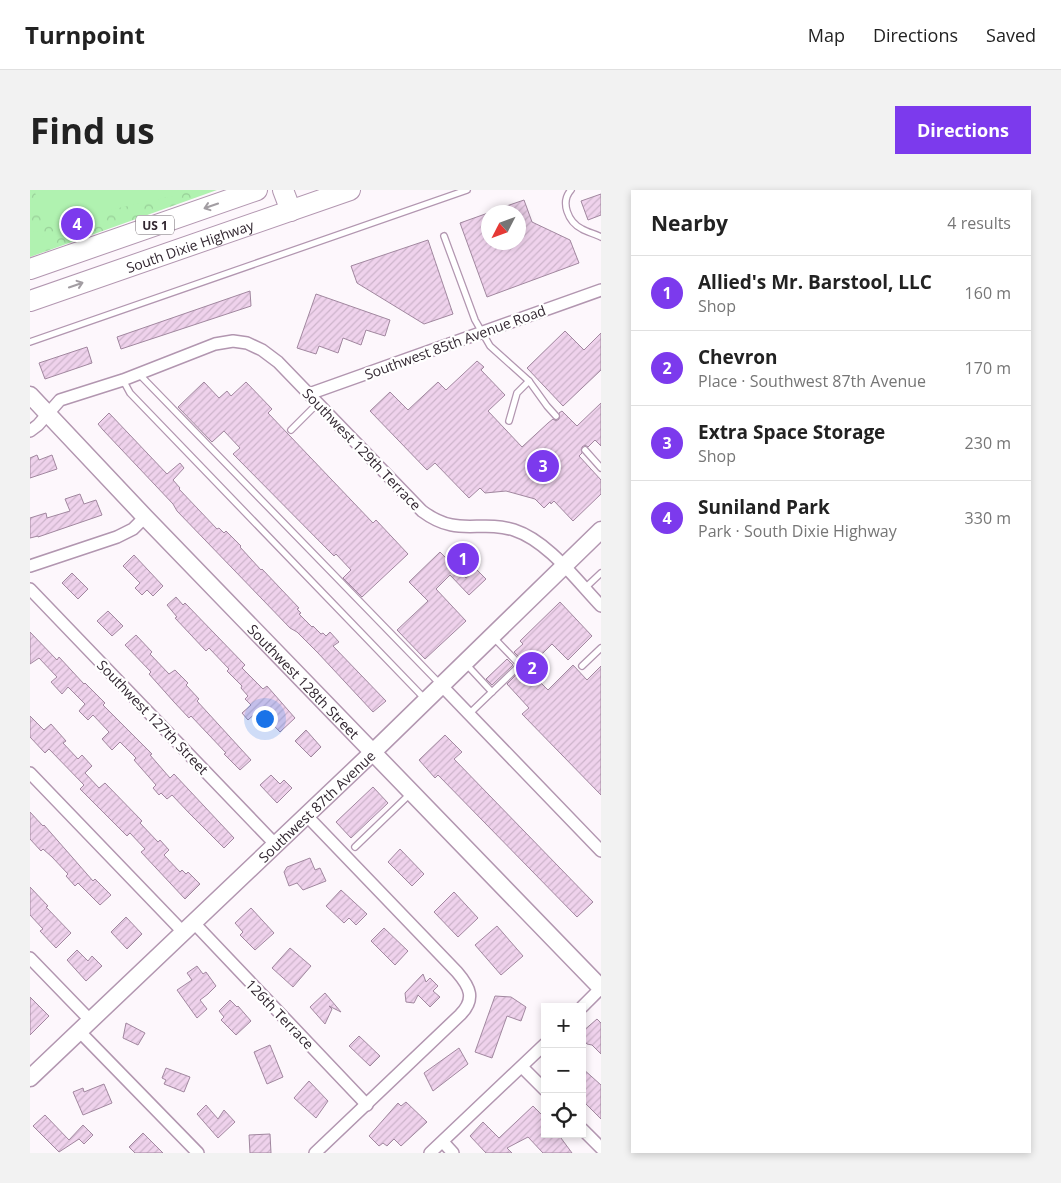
<!DOCTYPE html>
<meta charset="utf-8">
<style>
:root{--surface:#fff;--page:#f2f2f2;--text:#222;--muted:#767676;--line:#e0e0e0;--accent:#7c3aed}
body{margin:0;font-family:"Open Sans",sans-serif;background:var(--page);color:var(--text)}
.controls{position:absolute;right:15px;bottom:15px;display:grid;overflow:hidden;border-radius:0px;box-shadow:0 2px 8px #0003}
.controls button{width:45px;height:45px;display:grid;place-items:center;padding:0;border:0;border-bottom:1px solid var(--line);background:var(--surface);color:var(--text);font:25px sans-serif}
.compass{position:absolute;left:451px;top:15px;width:45px;height:45px;border-radius:50%;background:var(--surface);box-shadow:0 2px 8px #0003;rotate:228deg}
.you{position:absolute;left:234px;top:528px;width:18px;height:18px;margin:-12px;border:4px solid #fff;border-radius:50%;background:#1a73e8;box-shadow:0 0 0 8px #1a73e833}
.badge{display:grid;place-items:center;width:32px;height:32px;border-radius:50%;background:var(--accent);color:#fff;font-size:16px;font-weight:700}
.pin{position:absolute;translate:-50% -50%;border:2px solid #fff;box-shadow:0 1px 5px #0006}
.list{margin:0;padding:0;list-style:none}
h2{display:flex;justify-content:space-between;align-items:center;height:65px;margin:0;padding:0 20px;font-size:21px}
h2 small{font-size:16px;font-weight:400;color:var(--muted)}
.list li{display:grid;grid-template-columns:32px 1fr auto;gap:15px;align-items:center;box-sizing:border-box;height:75px;padding:0 20px;border-top:1px solid var(--line)}
.list b{display:block;font-size:19px;white-space:nowrap}
.list p{margin:0;font-size:16px;white-space:nowrap;color:var(--muted)}
.list em{font-size:16px;font-style:normal;color:var(--muted)}
.icon{flex:none;width:28px;height:28px;fill:none;stroke:currentColor;stroke-width:2;stroke-linecap:round;stroke-linejoin:round}
.map{position:relative;flex:none;width:571px;height:963px;overflow:hidden;border-radius:0px}
header{display:flex;align-items:center;gap:30px;box-sizing:border-box;height:70px;padding:0 25px;background:var(--surface);border-bottom:1px solid var(--line)}
header strong{font-size:24px}
nav{display:flex;gap:28px;margin-inline-start:auto;font-size:18px}
.intro{display:flex;align-items:center;justify-content:space-between;box-sizing:border-box;height:120px;padding:0 30px}
h1{margin:0;font-size:35px}
.button{padding:12px 22px;border-radius:0px;background:var(--accent);color:#fff;font-size:18px;font-weight:700}
main{display:flex;gap:30px;padding:0 30px}
aside{flex:1;background:var(--surface);border-radius:0px;box-shadow:0 2px 8px #0003}
.map>svg:first-child{display:block}
.park{fill:url(#park-crowns)}
.pitch{fill:#b0f2b0}
.building{fill:url(#building-hatch);stroke:#a1879f}
.lines{fill:none;stroke-linecap:round;stroke-linejoin:round}
.lane-casing{stroke:#b296b0;stroke-width:8}
.street-casing{stroke:#b296b0;stroke-width:14}
.secondary-casing{stroke:#b296b0;stroke-width:19}
.highway-casing{stroke:#b296b0;stroke-width:22}
.lane{stroke:#fff;stroke-width:5.5}
.street{stroke:#fff;stroke-width:11}
.secondary{stroke:#fff;stroke-width:16}
.highway{stroke:#fff;stroke-width:20}
.oneway{stroke:#a29da2}
.labels{text-anchor:middle;dominant-baseline:central;stroke-width:4.5;stroke-linejoin:round;paint-order:stroke}
.shield{fill:#fff;stroke:#6f676e;stroke-width:1}
.shield-label{font-size:12px;font-weight:bold;fill:#312630}
.street-label{font-size:14px;fill:#312630;stroke:#fff}
</style>
<header>
<strong>Turnpoint</strong>
<nav><a>Map</a><a>Directions</a><a>Saved</a></nav>
</header>
<div class="intro"><h1>Find us</h1><a class="button">Directions</a></div>
<main>
<div class="map">
<svg width="571" height="963" viewBox="0 0 571 963">
<defs>
<pattern id="park-crowns" width="20" height="18" patternUnits="userSpaceOnUse" patternTransform="scale(1.25)"><rect width="20" height="18" fill="#b0f2b0"/><path d="M2 6a3 3 0 1 1 6 0M12 15a3 3 0 1 1 6 0" fill="none" stroke="#98cf98"/></pattern>
<pattern id="building-hatch" width="6" height="6" patternUnits="userSpaceOnUse" patternTransform="scale(1.25)"><rect width="6" height="6" fill="#efd2ec"/><path d="M-1 1l2-2M0 6l6-6M5 7l2-2" fill="none" stroke="#cdb4cb"/></pattern>
</defs>
<rect width="100%" height="100%" fill="#fdf7fc"/>
<polygon class="park" points="0,0 187,0 0,67"/>
<g class="pitch">
<polygon points="4,0 152,0 143,6 21,33 15,29"/>
<polygon points="11,40 15,53 0,58 0,43"/>
</g>
<g class="building">
<polygon points="571,4 571,25 558,30 551,11"/>
<polygon points="494,10 502,32 540,50 549,73 457,107 430,33 458,23 458,52 488,52 488,22 462,21"/>
<polygon points="398,50 423,124 394,134 327,93 321,76"/>
<polygon points="220,101 221,116 91,159 87,147"/>
<polygon points="286,104 360,130 355,146 336,140 331,155 313,148 308,163 289,156 286,164 267,158"/>
<polygon points="535,141 554,160 571,143 571,180 533,216 497,178"/>
<polygon points="57,157 62,173 15,189 9,173"/>
<polygon points="447,171 454,177 451,180 475,205 458,221 492,257 518,233 523,229 526,231 529,229 529,223 532,221 547,236 571,213 571,256 565,250 558,257 555,255 552,257 552,263 549,266 571,290 571,304 543,331 524,311 521,314 520,312 514,318 505,309 476,301 455,303 450,298 439,308 405,273 397,280 340,221 360,202 378,220 408,192 416,200"/>
<polygon points="174,192 189,208 197,201 201,206 216,192 242,219 238,223 343,333 346,330 378,364 332,407 313,388 321,380 306,364 304,366 203,264 210,258 194,241 182,252 148,217"/>
<polygon points="79,223 137,284 150,273 154,278 143,290 150,298 149,299 187,339 189,338 194,343 196,341 211,356 210,357 231,380 232,379 269,418 267,419 271,423 269,424 282,437 283,436 291,444 293,443 296,446 300,442 309,452 303,456 356,511 343,522 288,463 267,442 260,438 147,321 143,314 73,240 68,234"/>
<polygon points="7,265 9,270 22,265 27,279 0,288 0,268"/>
<polygon points="50,304 54,314 66,310 72,325 8,347 8,346 0,348 0,328 16,323 17,328 40,321 35,309"/>
<polygon points="410,362 436,388 446,379 456,389 439,405 420,385 406,399 436,431 395,469 367,440 398,411 379,392"/>
<polygon points="104,365 133,396 123,406 117,400 112,405 105,398 110,393 93,376"/>
<polygon points="42,383 58,399 48,409 32,393"/>
<polygon points="146,407 153,415 155,413 215,475 212,478 233,499 237,496 265,528 250,542 229,520 218,530 212,523 221,515 215,509 218,506 211,498 212,496 197,481 199,479 179,458 176,461 145,428 147,427 137,415"/>
<polygon points="530,412 562,446 538,470 522,454 503,473 511,482 505,487 518,500 543,475 557,490 571,476 571,605 492,524 499,518 477,494 494,477 494,472 484,462 493,454 490,451"/>
<polygon points="78,421 93,436 82,446 67,431"/>
<polygon points="0,442 27,470 29,467 54,494 55,493 75,513 73,515 122,564 120,565 140,588 144,584 204,648 194,658 159,623 142,605 137,609 131,603 129,605 123,598 126,595 104,570 106,568 90,552 82,560 72,549 79,542 63,525 58,530 49,521 55,514 38,497 32,504 21,492 27,487 9,468 0,474"/>
<polygon points="106,445 122,462 120,464 139,484 145,480 158,493 156,495 169,509 167,511 221,570 210,580 194,564 196,563 161,526 159,528 144,512 119,484 121,482 95,455"/>
<polygon points="477,469 483,475 462,495 456,489"/>
<polygon points="0,526 14,540 21,534 36,551 33,553 48,569 52,565 62,576 55,583 69,598 75,593 112,631 110,633 128,652 130,650 139,660 134,665 150,682 152,680 156,684 158,682 170,694 155,709 111,662 115,659 100,643 97,646 50,599 54,595 19,559 15,563 0,547"/>
<polygon points="276,540 291,557 281,567 265,551"/>
<polygon points="415,545 432,562 424,569 563,712 547,727 408,585 405,588 389,570"/>
<polygon points="241,585 250,594 254,590 262,598 247,613 230,595"/>
<polygon points="343,597 358,613 321,648 306,632"/>
<polygon points="0,622 13,636 14,635 63,691 65,689 81,705 70,715 48,693 45,696 36,686 38,684 22,667 13,659 11,661 0,649"/>
<polygon points="370,659 394,684 382,696 358,672"/>
<polygon points="280,668 285,680 290,678 296,691 273,700 267,693 259,696 254,682 257,677"/>
<polygon points="0,697 18,716 16,717 41,743 26,758 10,741 13,739 0,725"/>
<polygon points="311,700 337,724 326,735 319,728 314,733 296,716"/>
<polygon points="424,702 448,728 428,747 404,722"/>
<polygon points="221,718 244,743 225,760 210,745 213,742 205,733"/>
<polygon points="96,727 112,744 97,759 81,742"/>
<polygon points="467,736 493,766 471,785 445,755"/>
<polygon points="354,738 378,761 365,775 341,751"/>
<polygon points="260,758 281,776 263,797 242,778"/>
<polygon points="47,760 58,771 62,766 72,776 56,791 37,770"/>
<polygon points="167,776 173,784 176,782 186,796 178,804 170,810 177,819 167,828 147,800 162,790 157,783"/>
<polygon points="393,784 396,792 400,788 408,796 403,801 410,807 400,817 388,805 384,813 376,812 375,803"/>
<polygon points="295,803 311,822 299,816 302,819 295,834 280,817"/>
<polygon points="465,806 481,807 496,817 491,831 477,826 462,868 445,862"/>
<polygon points="0,807 19,826 0,845"/>
<polygon points="200,810 207,817 208,816 221,831 206,845 191,830 194,827 189,821"/>
<polygon points="567,829 571,833 571,864 562,855 557,854 552,848 552,842"/>
<polygon points="96,833 115,843 108,855 93,848"/>
<polygon points="329,846 350,866 340,876 319,856"/>
<polygon points="240,855 253,887 237,894 224,862"/>
<polygon points="429,858 438,874 403,901 394,883"/>
<polygon points="136,878 160,887 154,902 134,894 136,890 132,888"/>
<polygon points="552,878 571,895 571,929 552,910"/>
<polygon points="279,891 298,911 286,928 264,908"/>
<polygon points="74,894 82,913 53,925 43,902 53,898 54,902"/>
<polygon points="376,912 397,932 371,956 364,949 357,956 353,953 349,956 339,946 368,913 371,916"/>
<polygon points="176,915 188,929 194,920 205,932 188,948 167,924"/>
<polygon points="503,916 515,928 515,944 528,944 542,963 513,963 498,947 477,958 482,963 456,963 440,946 453,932 469,948"/>
<polygon points="15,925 39,950 53,935 63,945 54,954 49,949 29,962 3,936"/>
<polygon points="113,943 133,963 105,963 99,957"/>
<polygon points="240,944 241,963 220,963 219,945"/>
</g>
<g class="lines">
<g class="lane-casing">
<g id="lane">
<path d="M541,0c-11,12 -3,32 11,39 5,3 13,5 19,8"/>
<polyline points="414,46 445,130 460,156 499,191 517,216 526,226"/>
<polyline points="0,152 437,0"/>
<polyline points="108,183 410,494"/>
<polyline points="93,190 100,203 395,509"/>
<polyline points="479,231 487,203 499,191"/>
<polyline points="261,240 288,213"/>
<polyline points="555,260 571,278"/>
<polyline points="554,399 571,383"/>
<polyline points="436,474 462,502"/>
<polyline points="552,476 571,458"/>
<polyline points="439,524 490,475 464,448"/>
<polyline points="325,657 381,603"/>
</g>
</g>
<g class="street-casing">
<g id="street">
<polyline points="279,204 571,100"/>
<path d="M0,241l8,-6 22,-25 63,-20 92,-36 18,-3 14,2 15,7 16,12 144,149c36,27 56,8 92,19 34,11 63,51 87,76"/>
<polyline points="0,376 87,347 103,339 115,327"/>
<polyline points="0,399 245,654"/>
<polyline points="412,496 571,661"/>
<polyline points="0,583 153,742"/>
<path d="M276,625l151,157c13,15 19,27 3,43l-145,138"/>
<polyline points="164,733 337,915"/>
<polyline points="0,768 61,831"/>
<polyline points="552,817 571,798"/>
<polyline points="50,842 168,963"/>
<polyline points="492,877 515,900"/>
<polyline points="552,939 571,958"/>
<polyline points="413,952 423,963"/>
<polyline points="400,963 515,854"/>
</g>
</g>
<g class="secondary-casing">
<g id="secondary">
<path id="s1" d="M0,205l115,122 456,471"/>
<path id="s2" d="M0,888l342,-325 229,-223"/>
</g>
</g>
<g class="highway-casing">
<g id="highway">
<polyline points="253,0 261,21"/>
<polyline points="0,79 227,0"/>
<path id="s3" d="M0,111l320,-111"/>
</g>
</g>
<use href="#lane" class="lane"/>
<use href="#street" class="street"/>
<use href="#secondary" class="secondary"/>
<use href="#highway" class="highway"/>
</g>
<defs><path id="oneway-shaft" d="M-6 0H5M1.5-3L5.5 0L1.5 3" fill="none" stroke-width="1.6" stroke-linecap="round" stroke-linejoin="round" transform="scale(1.25)"/></defs>
<g class="oneway">
<use href="#oneway-shaft" transform="translate(181 16) rotate(161)"/>
<use href="#oneway-shaft" transform="translate(46 95) rotate(-19)"/>
</g>
<g class="labels">
<rect class="shield" x="106" y="25.5" width="38" height="19" rx="4"/>
<g class="shield-label">
<text x="125" y="35">US 1</text>
</g>
<g class="street-label">
<text stroke="none"><textPath href="#s3" startOffset="169">South Dixie Highway</textPath></text>
<text transform="translate(425 152) rotate(-20)">Southwest 85th Avenue Road</text>
<text transform="translate(332 259) rotate(46)">Southwest 129th Terrace</text>
<text stroke="none"><textPath href="#s1" startOffset="396">Southwest 128th Street</textPath></text>
<text transform="translate(123 527) rotate(46)">Southwest 127th Street</text>
<text stroke="none"><textPath href="#s2" startOffset="395">Southwest 87th Avenue</textPath></text>
<text transform="translate(250 824) rotate(46)">126th Terrace</text>
</g>
</g>
</svg>
<div class="controls">
<button>+</button>
<button>−</button>
<button><svg class="icon" aria-label="locate" viewBox="0 0 24 24"><circle cx="12" cy="12" r="6"/><path d="M12 2v4M12 18v4M2 12h4M18 12h4"/></svg></button>
</div>
<svg class="compass" viewBox="-18 -18 36 36"><path d="M0-13l5 13h-10z" fill="#e53935"/><path d="M0 13l5-13h-10z" fill="#767676"/></svg>
<div class="you"></div>
<div class="pin badge" style="left:433px;top:369px">1</div>
<div class="pin badge" style="left:502px;top:478px">2</div>
<div class="pin badge" style="left:513px;top:276px">3</div>
<div class="pin badge" style="left:47px;top:34px">4</div>
</div>
<aside>
<h2>Nearby<small>4 results</small></h2>
<ul class="list">
<li><span class="badge">1</span><div><b>Allied's Mr. Barstool, LLC</b><p>Shop</p></div><em>160 m</em></li>
<li><span class="badge">2</span><div><b>Chevron</b><p>Place · Southwest 87th Avenue</p></div><em>170 m</em></li>
<li><span class="badge">3</span><div><b>Extra Space Storage</b><p>Shop</p></div><em>230 m</em></li>
<li><span class="badge">4</span><div><b>Suniland Park</b><p>Park · South Dixie Highway</p></div><em>330 m</em></li>
</ul>
</aside>
</main>
